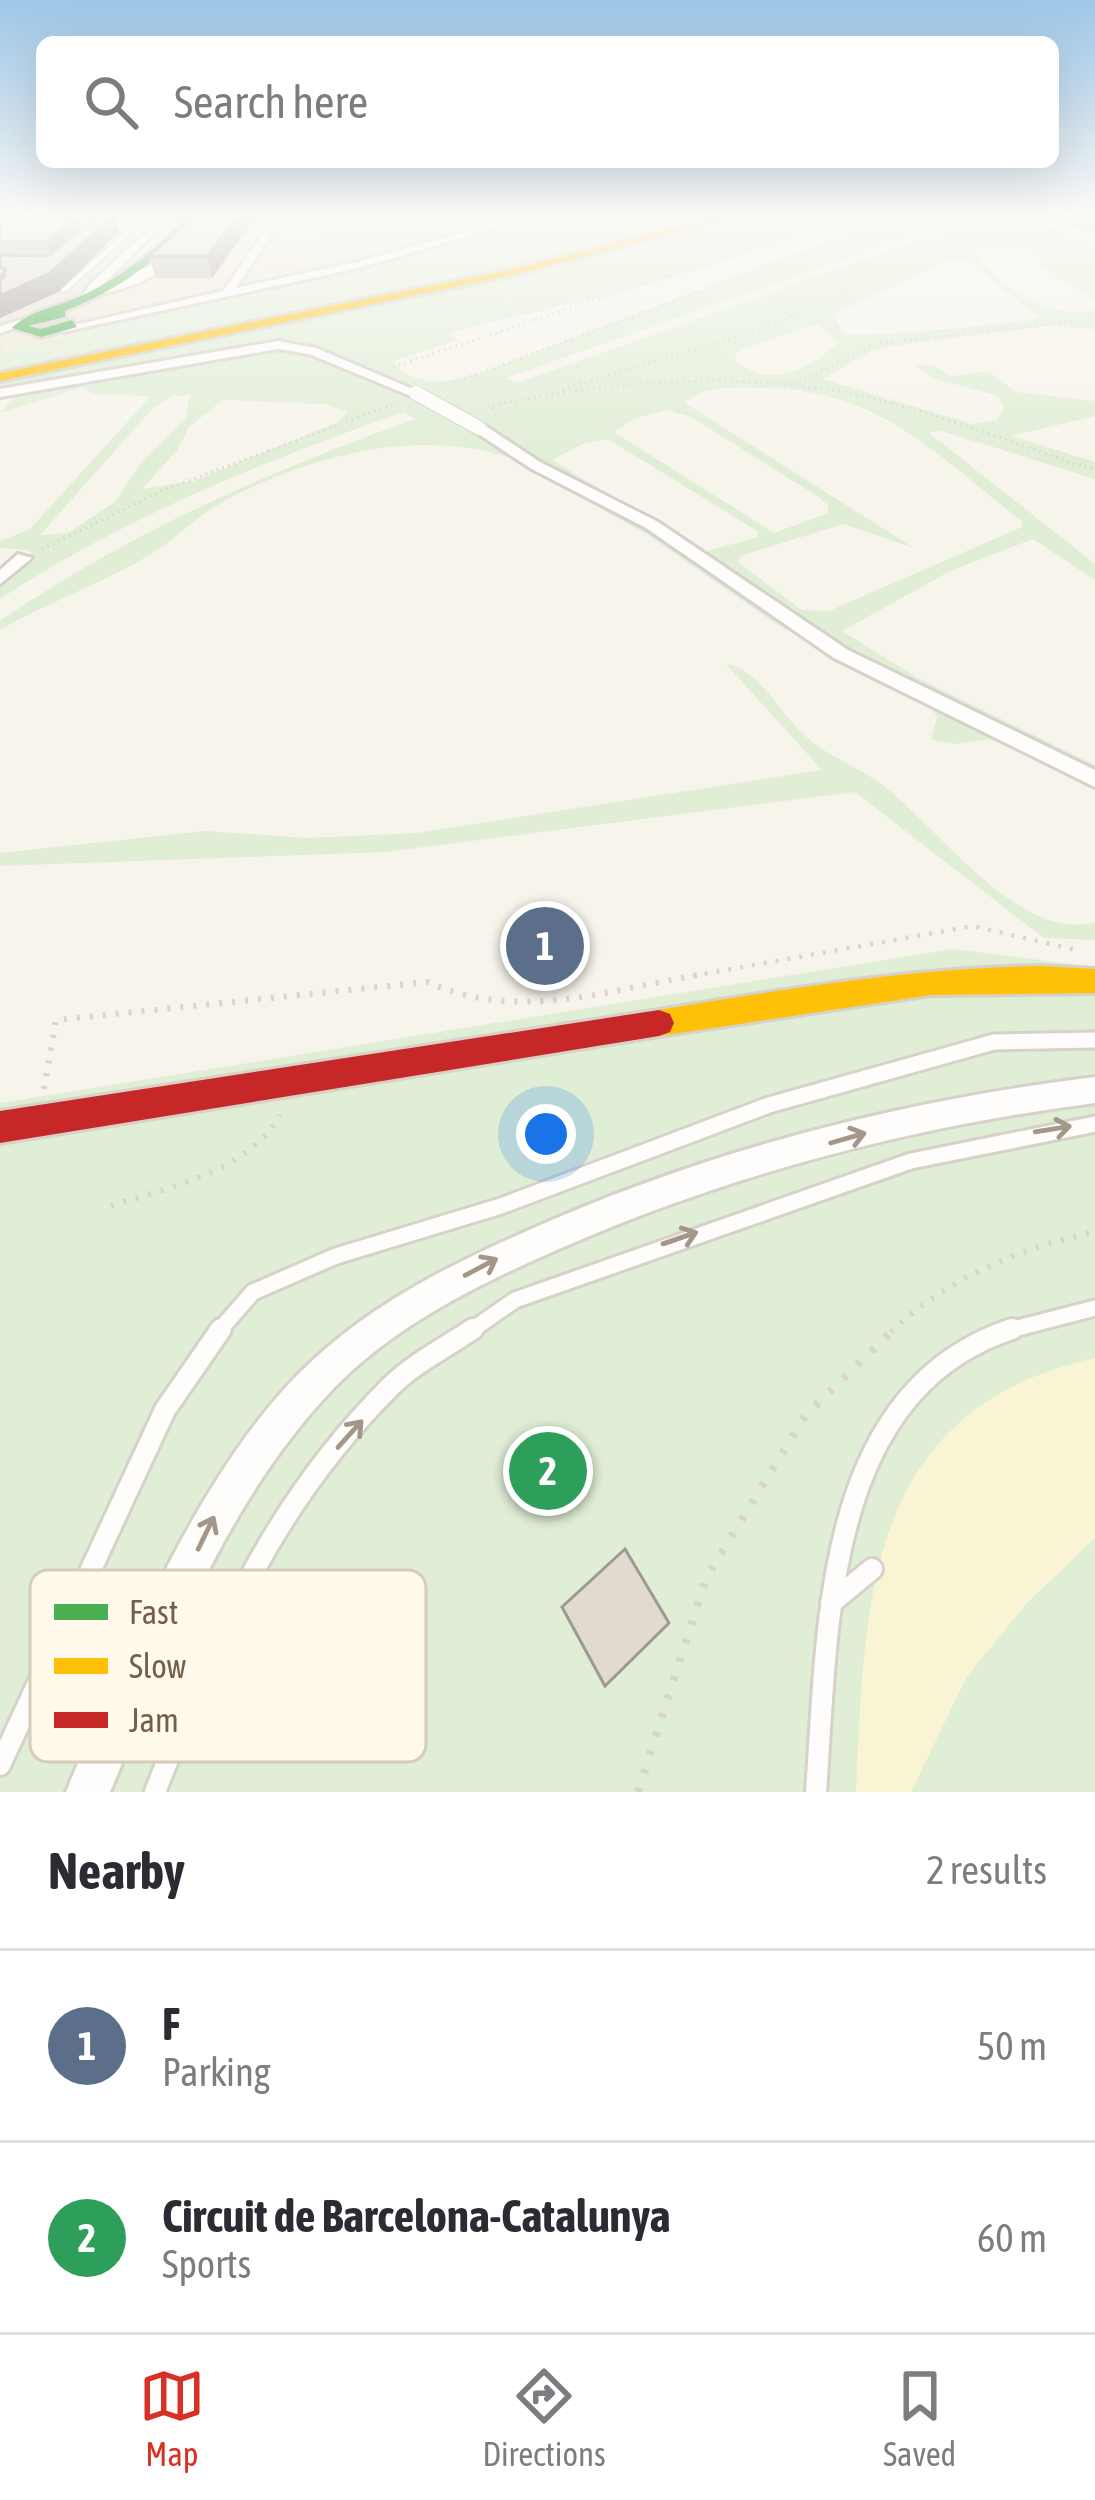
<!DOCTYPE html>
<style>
:root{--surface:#fff;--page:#f7f7f7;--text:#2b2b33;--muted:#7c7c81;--line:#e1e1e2;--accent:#d93025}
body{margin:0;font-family:"Asap Condensed",sans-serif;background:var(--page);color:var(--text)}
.you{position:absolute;left:546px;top:1134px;width:42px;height:42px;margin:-30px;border:9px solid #fff;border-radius:50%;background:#1a73e8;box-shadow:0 0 0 18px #1a73e833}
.badge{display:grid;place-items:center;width:78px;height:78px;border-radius:50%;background:var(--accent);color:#fff;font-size:39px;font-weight:700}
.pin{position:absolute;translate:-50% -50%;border:6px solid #fff;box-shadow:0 3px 12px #0006}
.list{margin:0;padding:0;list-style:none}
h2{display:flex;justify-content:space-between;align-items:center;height:156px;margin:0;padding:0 48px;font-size:51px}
h2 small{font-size:39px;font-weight:400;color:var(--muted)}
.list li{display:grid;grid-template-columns:78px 1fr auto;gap:36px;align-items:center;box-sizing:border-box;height:192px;padding:0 48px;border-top:3px solid var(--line)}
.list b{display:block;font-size:45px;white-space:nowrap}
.list p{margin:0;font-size:39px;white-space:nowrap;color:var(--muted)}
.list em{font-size:39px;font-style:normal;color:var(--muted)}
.icon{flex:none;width:66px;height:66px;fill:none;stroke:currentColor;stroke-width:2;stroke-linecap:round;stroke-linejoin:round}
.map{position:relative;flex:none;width:1095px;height:1792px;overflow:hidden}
.search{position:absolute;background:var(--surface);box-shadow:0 12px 48px #0002;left:36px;right:36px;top:36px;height:132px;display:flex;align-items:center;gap:30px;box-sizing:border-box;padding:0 42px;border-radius:18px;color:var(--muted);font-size:45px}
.sheet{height:540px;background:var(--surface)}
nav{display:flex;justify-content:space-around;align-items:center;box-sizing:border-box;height:168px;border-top:3px solid var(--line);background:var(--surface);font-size:33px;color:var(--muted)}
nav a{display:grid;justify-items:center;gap:6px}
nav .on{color:var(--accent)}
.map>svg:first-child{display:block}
.residential{fill:#f0e8d8}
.industrial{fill:#eae4db}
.green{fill:#e0eed6;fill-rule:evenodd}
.sand{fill:#f9f5d4}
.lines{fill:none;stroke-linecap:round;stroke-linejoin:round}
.lane-far2-casing{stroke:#d6d1c9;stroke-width:8}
.lane-far1-casing{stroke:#d6d1c9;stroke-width:21}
.lane-casing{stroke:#d6d1c9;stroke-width:26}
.street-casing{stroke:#d6d1c9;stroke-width:6}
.fast-casing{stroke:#d6d1c9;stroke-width:6}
.slow-casing{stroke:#d6d1c9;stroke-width:6}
.jam-casing{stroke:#d6d1c9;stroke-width:6}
.path-far3{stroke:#dad4ce;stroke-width:3;stroke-dasharray:1.5 4.5;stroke-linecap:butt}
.path-far2{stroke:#dad4ce;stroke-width:4.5;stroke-dasharray:3 9;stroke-linecap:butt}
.path-far1{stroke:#dad4ce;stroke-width:6;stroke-dasharray:3 10;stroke-linecap:butt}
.path{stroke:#dad4ce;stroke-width:8;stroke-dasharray:4.5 15;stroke-linecap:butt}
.lane-far2{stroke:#fefdfc;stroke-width:4.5}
.lane-far1{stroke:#fefdfc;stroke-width:15}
.lane{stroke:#fefdfc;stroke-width:20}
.street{fill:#fefdfc;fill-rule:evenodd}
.fast{fill:#4caf50;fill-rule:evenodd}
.slow{fill:#ffc107;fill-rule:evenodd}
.jam{fill:#c62828;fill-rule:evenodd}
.street-bridge-casing{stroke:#d6d1c9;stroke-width:16;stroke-linecap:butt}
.street-bridge{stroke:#fefdfc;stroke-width:14}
.wall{fill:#c2bbb3}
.shaded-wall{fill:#9e9992}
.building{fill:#e1dad0;stroke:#9e9992;stroke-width:3}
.oneway{stroke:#a49689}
.key{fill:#fffaec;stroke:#d5ccbc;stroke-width:3}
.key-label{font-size:33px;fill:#745f4b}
</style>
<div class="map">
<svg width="1095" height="1792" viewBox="0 0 1095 1792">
<rect width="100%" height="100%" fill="#f7f4eb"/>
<polygon class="residential" points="186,215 548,215 360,270 0,351 0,325 67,306 180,226"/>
<polygon class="industrial" points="0,215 172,215 160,236 67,306 0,325"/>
<g class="green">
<polygon points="332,215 467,215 465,231 352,262 243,280 250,270 303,267"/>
<path d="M548,215h322l-242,76 -159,36 -21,7 10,6 -65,21c22,30 60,20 91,11l411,-157h76l-465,163 11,5 473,-168h38l-6,3 73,26v56l-53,-33 -11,-19 -26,-3 -32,5c22,35 79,72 122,60v19l-47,-3 -155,20 -21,5 -49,28 150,45 24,-4 7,-12 -6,-12 -66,-18 -16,-13h17l18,11 37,-5 28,21 79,9v15l-83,20 83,26v17l-153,-48 -14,1 167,132v16l-62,-41 -83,32 -108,60 74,46 179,88v21l-104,-47 -36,5 -24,-4 6,-23 -5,-9 -156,-84 -128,-89 -140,-78c-92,-30 -204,0 -285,45 -27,14 -48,38 -75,54 -47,28 -100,46 -148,74v-9c130,-89 267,-149 415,-202l-11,-7c-141,49 -279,105 -404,187v-14l37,-26 -9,-9 -28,-2v-7l30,-12 121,-133 -60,-2 -8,-7 -83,26 19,-20 -19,3v-45l75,-16 14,-10 44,-11 227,-44zM966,259l73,59c-21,5 -183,22 -195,15 -3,-3 -7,-13 -9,-17l5,-5 104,-49zM818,324l20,18c-27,28 -73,49 -104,16l6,-8zM788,389c102,11 156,72 234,132v6l-193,84 -27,-1 -64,-48 2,-6 103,-32 71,24 -229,-145c20,-22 74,-14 103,-14zM190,395l-4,22 -45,46 -26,39 -47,31 -28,2 113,-127 19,-12zM223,400l101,4 23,8 -9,10 -144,59 -52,8 36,-40 11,-22zM667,410l24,7 126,79 11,9v8l-54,20 -160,-101 20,-13zM608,439l149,92 1,6 -54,15 -152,-92 30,-16z"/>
<path d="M726,664c32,5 52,46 74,67 26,26 57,34 85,56 54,42 135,156 210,135v18l-51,-2 -189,-146 -470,60 -385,14v-13l205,-22 103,7 109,-5 405,-63z"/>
<polygon points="953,949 1095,967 1095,1792 0,1792 0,1103"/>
</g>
<path class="sand" d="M1095,1358v180l-69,66 -60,74 -55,114h-55c9,-196 10,-383 239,-434z"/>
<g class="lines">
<g class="lane-far2-casing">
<g id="lane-far2">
<polyline points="1041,215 1030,219 1061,229"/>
<polyline points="64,290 137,225 105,225"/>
</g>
</g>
<g class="lane-far1-casing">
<g id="lane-far1">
<polyline points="218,1332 253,1292 336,1256 501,1206 769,1105 994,1042 1095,1040"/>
<polyline points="469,1332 515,1300 911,1161 1095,1124"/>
<polyline points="1002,1332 1095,1308"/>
</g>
</g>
<g class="lane-casing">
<g id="lane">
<polyline points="831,1603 872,1569"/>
<polyline points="0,1765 165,1410 221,1329"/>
<path d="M155,1792c62,-155 114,-284 235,-405 23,-23 56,-40 83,-58"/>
<path d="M816,1792c12,-162 6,-401 196,-463"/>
</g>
</g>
<g class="street-casing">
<g id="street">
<polygon points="0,215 173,215 83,304 78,301 91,283 159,220 0,220"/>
<path d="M205,215h9c-26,38 -67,75 -115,78v-4l61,-28z"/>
<polygon points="276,215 284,215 236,288 361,261 525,215 539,215 363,267 63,332 57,329 223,291"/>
<polygon points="20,320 24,325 0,333 0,326"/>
<polygon points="278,341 316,348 422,393 411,396 309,354 278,349 0,397 0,389"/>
<polygon points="474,425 484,425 540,462 658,522 848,650 1095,770 1095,787 834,658 646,528 530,468 474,431"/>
<polygon points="18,554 32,558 0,584 0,570"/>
<path d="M1095,1077v26c-194,25 -387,77 -565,159 -71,32 -143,71 -197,127 -107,112 -163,263 -223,403h-44c57,-137 136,-330 246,-431 60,-56 133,-94 208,-127 181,-82 377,-133 575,-157z"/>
</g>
</g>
<g class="fast-casing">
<path id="fast" d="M188,215h10c-36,44 -80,75 -133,96v6l-37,9 13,3 31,-9 5,7 -36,10 -29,-9c18,-18 45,-21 69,-32 41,-19 76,-47 107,-81z"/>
</g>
<g class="slow-casing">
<g id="slow">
<polygon points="727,215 744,215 509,276 0,381 0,373 509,270"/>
<path d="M1040,966l55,3v24l-164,2 -272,41 -11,-4 -4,-9 4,-9 11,-4c127,-21 252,-42 381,-44z"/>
</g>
</g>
<g class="jam-casing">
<polygon id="jam" points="659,1010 670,1014 674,1023 670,1032 659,1036 0,1143 0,1111"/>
</g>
<g class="path-far3">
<polyline points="915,215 991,236"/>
<polyline points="289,229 324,229"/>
<polyline points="0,349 6,350"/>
<polyline points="393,367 849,215"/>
<polyline points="447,385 908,215"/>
<polyline points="794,385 874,344 1095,319"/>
<polyline points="562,389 760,330 965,242 1029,241 1095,287"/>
<path d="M496,415l-5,-9c113,-25 243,-35 357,-13 83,16 166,52 247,77"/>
<polyline points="42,549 161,491 397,403"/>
</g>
<polyline class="path-far2" points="681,978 973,926 1076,950"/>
<g class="path-far1">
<path d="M44,1089l12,-69 371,-38c91,40 176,9 271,-7"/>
<path d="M111,1206c58,-19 137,-34 169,-91"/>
<path d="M891,1332c54,-53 131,-85 204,-100"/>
</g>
<polyline class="path" points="638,1792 706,1578 805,1416 894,1329"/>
<use href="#lane-far2" class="lane-far2"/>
<use href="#lane-far1" class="lane-far1"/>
<use href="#lane" class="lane"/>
<use href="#street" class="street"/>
<use href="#fast" class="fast"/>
<use href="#slow" class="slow"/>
<use href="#jam" class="jam"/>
<g class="street-bridge-casing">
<polyline id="street-bridge" points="416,393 479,428"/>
</g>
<use href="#street-bridge" class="street-bridge"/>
</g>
<g class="wall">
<polygon points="77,215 82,228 114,215 119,232 58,292 0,318 0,273 4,273 5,269 0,267 0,216"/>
<polygon points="198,215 212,278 156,278 149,256"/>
<polygon points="1071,215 1095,215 1095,233 1067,226"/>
</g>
<g class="shaded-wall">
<polygon points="77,215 83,232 52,260 46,242"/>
<polygon points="114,215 119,232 58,292 0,318 0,296"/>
<polygon points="238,215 258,215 212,278 207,256"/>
</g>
<g class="building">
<polygon points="77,215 46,242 0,242 0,216"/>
<polygon points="98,215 114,215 50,273 0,296 0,278 3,278 5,269 0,267 0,255 48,256"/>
<polygon points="198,215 238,215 207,256 149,256"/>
<polygon points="625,1549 669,1623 605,1686 562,1607"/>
</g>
<defs><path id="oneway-shaft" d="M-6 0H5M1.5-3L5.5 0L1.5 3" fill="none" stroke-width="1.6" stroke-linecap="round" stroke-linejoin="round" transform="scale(3)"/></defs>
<g class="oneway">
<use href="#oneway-shaft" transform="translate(1053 1129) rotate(-9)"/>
<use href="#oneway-shaft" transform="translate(848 1138) rotate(-16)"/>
<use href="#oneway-shaft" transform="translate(680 1238) rotate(-19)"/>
<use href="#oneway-shaft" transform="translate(481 1267) rotate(-28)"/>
<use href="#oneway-shaft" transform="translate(350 1434) rotate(-48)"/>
<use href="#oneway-shaft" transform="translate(206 1533) rotate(-64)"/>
</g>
<linearGradient id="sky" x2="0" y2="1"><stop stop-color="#9dc6e8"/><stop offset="0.46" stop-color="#fbfaf6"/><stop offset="1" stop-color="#fbfaf6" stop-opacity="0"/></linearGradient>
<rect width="1095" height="466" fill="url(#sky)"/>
<rect x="30" y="1570" width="396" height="192" rx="18" class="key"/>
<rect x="54" y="1604" width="54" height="16" fill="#4caf50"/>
<rect x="54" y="1658" width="54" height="16" fill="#ffc107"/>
<rect x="54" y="1712" width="54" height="16" fill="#c62828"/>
<g class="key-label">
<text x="129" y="1624">Fast</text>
<text x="129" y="1678">Slow</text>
<text x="129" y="1732">Jam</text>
</g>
</svg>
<div class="you"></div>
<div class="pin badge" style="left:545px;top:946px;background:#5c6f8a">1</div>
<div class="pin badge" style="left:548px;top:1471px;background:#2e9e5b">2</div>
<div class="search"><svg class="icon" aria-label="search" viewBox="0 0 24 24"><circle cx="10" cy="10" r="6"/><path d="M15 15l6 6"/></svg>Search here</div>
</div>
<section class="sheet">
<h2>Nearby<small>2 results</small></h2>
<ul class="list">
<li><span class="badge" style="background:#5c6f8a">1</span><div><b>F</b><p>Parking</p></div><em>50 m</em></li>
<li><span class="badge" style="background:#2e9e5b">2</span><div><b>Circuit de Barcelona-Catalunya</b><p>Sports</p></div><em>60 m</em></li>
</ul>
</section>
<nav>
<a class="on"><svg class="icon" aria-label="map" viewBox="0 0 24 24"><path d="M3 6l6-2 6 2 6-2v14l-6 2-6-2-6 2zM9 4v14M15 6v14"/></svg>Map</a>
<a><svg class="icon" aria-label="directions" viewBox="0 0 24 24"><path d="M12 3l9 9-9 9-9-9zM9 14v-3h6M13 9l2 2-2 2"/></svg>Directions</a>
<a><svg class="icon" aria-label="saved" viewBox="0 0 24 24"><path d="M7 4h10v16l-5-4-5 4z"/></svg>Saved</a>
</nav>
